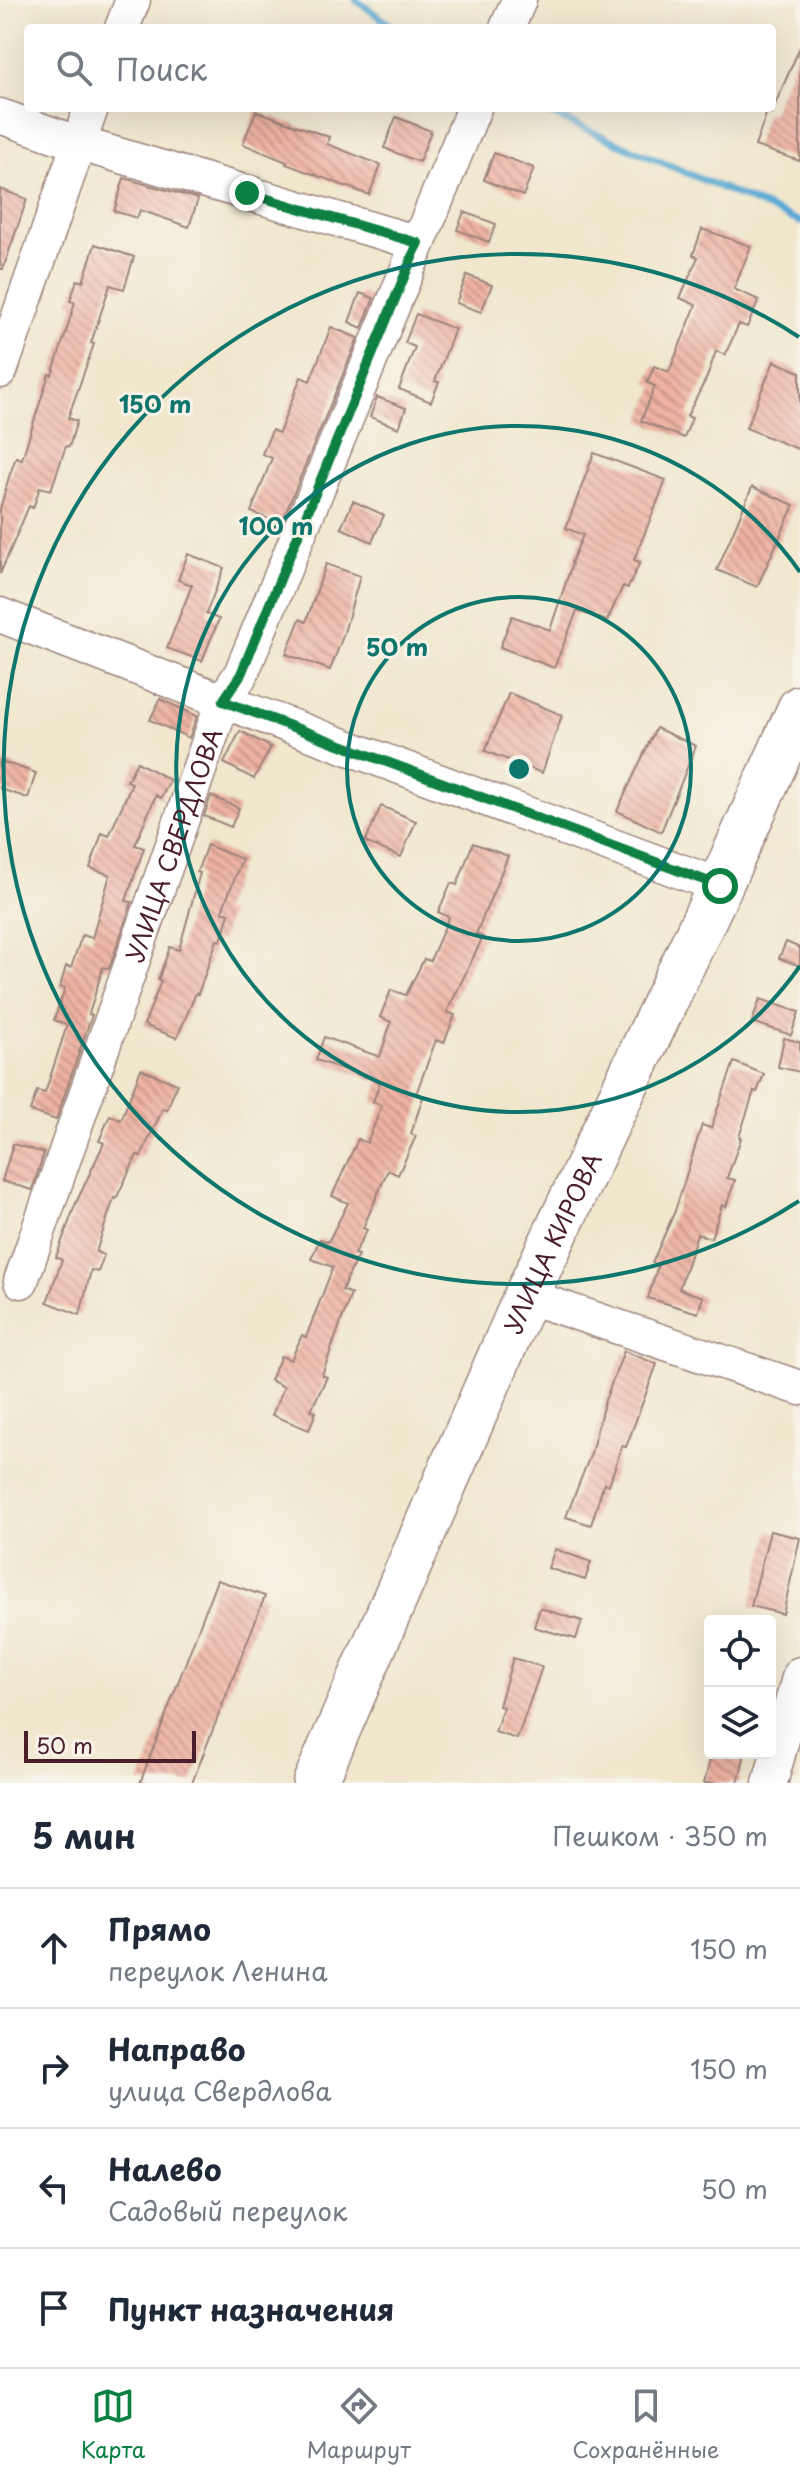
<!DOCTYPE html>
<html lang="ru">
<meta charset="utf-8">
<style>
:root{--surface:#fff;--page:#f6f6f7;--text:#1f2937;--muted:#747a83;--line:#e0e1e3;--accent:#0b8043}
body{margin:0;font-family:"Playpen Sans",sans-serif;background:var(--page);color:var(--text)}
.controls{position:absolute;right:24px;bottom:24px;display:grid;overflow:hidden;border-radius:8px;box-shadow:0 8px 32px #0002}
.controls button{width:72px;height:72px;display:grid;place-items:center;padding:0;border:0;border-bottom:2px solid var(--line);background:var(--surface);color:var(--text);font:40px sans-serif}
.scale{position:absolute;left:24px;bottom:20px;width:172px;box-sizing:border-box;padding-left:8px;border:4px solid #4a1f2b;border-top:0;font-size:22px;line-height:28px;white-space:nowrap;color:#4a1f2b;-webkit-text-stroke:6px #f7f3e8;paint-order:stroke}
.stop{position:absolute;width:24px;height:24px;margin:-18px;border:6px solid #0b8043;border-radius:50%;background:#fff}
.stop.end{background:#0b8043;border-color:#fff;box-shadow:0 2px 8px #0008}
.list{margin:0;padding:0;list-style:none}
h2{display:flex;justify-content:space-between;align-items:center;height:104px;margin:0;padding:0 32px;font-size:34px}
h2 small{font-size:26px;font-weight:400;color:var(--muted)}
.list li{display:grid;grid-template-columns:52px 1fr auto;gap:24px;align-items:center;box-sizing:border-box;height:120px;padding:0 32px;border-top:2px solid var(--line)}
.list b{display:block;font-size:30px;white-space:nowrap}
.list p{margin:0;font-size:26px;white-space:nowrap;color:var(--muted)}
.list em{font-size:26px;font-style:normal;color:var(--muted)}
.icon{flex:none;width:44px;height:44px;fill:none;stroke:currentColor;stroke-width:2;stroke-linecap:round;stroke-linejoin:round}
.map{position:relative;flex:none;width:800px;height:1783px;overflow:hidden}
.search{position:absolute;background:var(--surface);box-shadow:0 8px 32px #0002;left:24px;right:24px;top:24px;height:88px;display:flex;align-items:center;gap:20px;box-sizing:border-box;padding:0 28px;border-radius:8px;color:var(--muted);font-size:30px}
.sheet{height:584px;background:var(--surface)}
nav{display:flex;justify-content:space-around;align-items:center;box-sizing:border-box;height:112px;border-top:2px solid var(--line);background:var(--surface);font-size:22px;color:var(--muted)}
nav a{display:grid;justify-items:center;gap:4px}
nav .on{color:var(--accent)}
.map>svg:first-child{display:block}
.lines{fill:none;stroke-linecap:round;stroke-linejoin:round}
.stream{stroke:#58a8d2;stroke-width:7}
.building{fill:url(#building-back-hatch)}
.minor-casing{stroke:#9d837c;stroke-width:37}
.major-casing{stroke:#9d837c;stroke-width:47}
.minor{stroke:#fff;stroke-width:34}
.major{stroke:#fff;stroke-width:44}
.route{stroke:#0b8043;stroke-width:10}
.ring{fill:none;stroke:#0f766e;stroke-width:4}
.labels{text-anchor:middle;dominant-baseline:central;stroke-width:6;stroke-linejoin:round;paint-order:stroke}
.street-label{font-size:24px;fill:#4a1f2b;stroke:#f7f3e8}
.centre{fill:#0f766e;stroke:#f7f3e8;stroke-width:4}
.ring-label{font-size:24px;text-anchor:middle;font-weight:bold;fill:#0f766e;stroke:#f7f3e8;stroke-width:6;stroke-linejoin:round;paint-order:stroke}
</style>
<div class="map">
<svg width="800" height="1783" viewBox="0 0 800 1783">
<defs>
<pattern id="building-back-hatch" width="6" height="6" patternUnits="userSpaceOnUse" patternTransform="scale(2)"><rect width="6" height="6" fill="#eeb2a2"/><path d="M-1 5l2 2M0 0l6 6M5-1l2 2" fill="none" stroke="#c39084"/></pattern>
</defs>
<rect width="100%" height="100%" fill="#f7f3e8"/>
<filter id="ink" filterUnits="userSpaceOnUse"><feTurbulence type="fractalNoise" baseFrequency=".0125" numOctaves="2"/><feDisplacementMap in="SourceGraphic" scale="16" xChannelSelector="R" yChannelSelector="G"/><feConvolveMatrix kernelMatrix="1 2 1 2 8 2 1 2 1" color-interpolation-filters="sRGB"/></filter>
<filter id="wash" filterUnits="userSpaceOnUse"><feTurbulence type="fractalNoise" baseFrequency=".006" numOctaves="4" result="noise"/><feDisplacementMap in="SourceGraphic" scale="32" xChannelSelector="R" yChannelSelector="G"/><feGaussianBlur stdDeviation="1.8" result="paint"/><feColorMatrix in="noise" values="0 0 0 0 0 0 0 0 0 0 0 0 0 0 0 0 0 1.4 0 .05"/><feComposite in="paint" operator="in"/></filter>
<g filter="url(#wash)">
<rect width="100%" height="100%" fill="#f0e7cd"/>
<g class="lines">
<g class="stream">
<polyline points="356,0 395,28"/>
<polyline points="537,108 800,222"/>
</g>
</g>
<g id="blocks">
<g class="building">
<polygon points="800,47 800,161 755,146 767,112 771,114"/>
<polygon points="256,111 329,137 327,144 381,165 369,195 286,164 287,162 243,144"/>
<polygon points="396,117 431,131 419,162 384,148"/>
<polygon points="494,153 534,168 523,196 484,180"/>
<polygon points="124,178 198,199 189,227 140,210 137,218 114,211"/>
<polygon points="0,189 27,199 3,269 0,269"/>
<polygon points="464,212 496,224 489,242 457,230"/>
<polygon points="702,229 751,246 734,289 759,300 747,327 739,324 725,355 716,351 707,377 687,416 692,418 684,438 641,421 655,386 647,383 654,366 669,372 696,305 680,298 698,257 693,255"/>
<polygon points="95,244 134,257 124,289 110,285 91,343 94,344 68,418 77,421 69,447 66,446 51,490 40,487 33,508 29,506 0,574 0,509 9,477 16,457 22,459 49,374 52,375 66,332 75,302 70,301 77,280 83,282"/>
<polygon points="467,275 492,285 481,312 456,303"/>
<polygon points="360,293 374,298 362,328 349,322"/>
<polygon points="416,314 455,329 435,381 439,382 431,402 399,389 415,347 405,343"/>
<polygon points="331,327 358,338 281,524 251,512 272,458 262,454 272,430 279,433 301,377 310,381"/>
<polygon points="774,361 800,372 800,450 746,428"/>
<polygon points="377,397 406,408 399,428 370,417"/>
<polygon points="594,453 666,480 634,560 640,562 628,588 623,586 607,621 577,611 554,668 500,647 512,616 550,630 572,564 571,563 583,535 566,528"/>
<polygon points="752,487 794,505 757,587 717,570"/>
<polygon points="353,501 384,515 372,542 341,528"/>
<polygon points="188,554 224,568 206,614 219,619 202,661 167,648 192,585 178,580"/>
<polygon points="326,564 360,576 343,636 330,670 286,654 300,619 306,622"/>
<polygon points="509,693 562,715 542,773 485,751"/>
<polygon points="160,699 197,716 189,738 150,720"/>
<polygon points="656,728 696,746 661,832 617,811"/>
<polygon points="240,731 271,747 254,779 224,763"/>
<polygon points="0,761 36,773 28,798 0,789"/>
<polygon points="137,762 170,780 161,798 156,795 135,845 144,848 126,901 132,902 109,969 103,967 89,1014 92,1015 56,1120 30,1111 37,1091 45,1093 67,1025 54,1020 65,988 60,987 66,966 71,968 82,935 92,938 110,875 90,868 102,833 109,836 132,783 127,781"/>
<polygon points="211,796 239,808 231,827 204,816"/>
<polygon points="381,806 416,821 401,857 365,842"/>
<polygon points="473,843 508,856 476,934 483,937 447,1012 455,1015 444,1043 436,1040 416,1094 423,1097 411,1134 416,1136 398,1175 388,1170 363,1228 367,1230 354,1254 358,1255 342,1290 351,1294 322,1375 327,1377 311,1410 316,1412 309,1430 272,1415 284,1387 270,1380 281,1356 291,1360 302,1335 306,1337 333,1267 311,1259 320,1239 328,1242 348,1203 332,1196 358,1139 367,1143 382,1105 373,1102 380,1082 316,1060 324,1037 380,1057 391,1022 380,1017 391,990 406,995 424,959 430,961 449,917 438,912 451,883 457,885"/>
<polygon points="207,845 242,859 222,911 229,913 221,941 217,940 198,994 196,993 177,1038 144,1025 161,981 158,980 170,947 179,950 200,873 197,872"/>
<polygon points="786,942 800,948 800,966 779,958"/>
<polygon points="760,999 799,1012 791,1035 752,1022"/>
<polygon points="784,1038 800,1042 800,1072 778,1067"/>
<polygon points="734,1062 764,1074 757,1092 754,1091 739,1137 741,1138 727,1178 735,1180 726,1207 722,1205 711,1238 697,1234 679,1289 703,1297 698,1313 648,1298 658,1265 652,1263 675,1211 702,1125 711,1128"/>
<polygon points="141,1069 177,1084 167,1110 163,1108 141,1156 137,1155 116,1199 114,1198 96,1252 104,1255 98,1272 91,1270 80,1315 47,1302 62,1260 56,1257 76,1203 104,1143 99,1141 110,1115 121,1120"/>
<polygon points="13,1144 44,1153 32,1190 2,1181"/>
<polygon points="624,1351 657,1364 626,1447 622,1446 609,1485 604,1483 591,1525 566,1517 591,1453 604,1403"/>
<polygon points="770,1531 800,1538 783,1614 751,1606"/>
<polygon points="555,1549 591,1562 585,1580 548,1568"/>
<polygon points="217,1580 265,1596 192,1783 140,1783"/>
<polygon points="540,1608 582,1621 576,1639 534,1627"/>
<polygon points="513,1658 542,1667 517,1739 495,1732 503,1707 499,1706"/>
<polygon points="712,1753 745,1753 738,1783 704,1783"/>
</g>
</g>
</g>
<g filter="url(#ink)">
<use href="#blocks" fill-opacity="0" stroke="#9d837c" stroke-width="2"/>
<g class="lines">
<g class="minor-casing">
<g id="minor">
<polyline points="122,28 133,0"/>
<polyline points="507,28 519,0"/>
<polyline points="0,116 77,143 418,243"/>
<polyline points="0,371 91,108"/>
<polyline points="0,615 223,701 720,886"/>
<path id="s1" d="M21,1281l202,-580 18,-27 233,-566"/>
<polyline points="526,1296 800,1388"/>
<polyline points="770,1783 800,1674"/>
</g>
</g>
<g class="major-casing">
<g id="major">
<path id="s2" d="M315,1783l211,-487 194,-410 80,-178"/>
</g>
</g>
<use href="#minor" class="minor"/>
<use href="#major" class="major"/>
</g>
</g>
<g class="lines" filter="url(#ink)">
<polyline class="route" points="247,193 418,243 241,674 223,701 720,886"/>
</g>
<g class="ring">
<circle cx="519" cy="769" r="172"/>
<path d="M800 966A343 343 0 1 1 800 572"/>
<path d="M799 1201A515 515 0 1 1 799 337"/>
</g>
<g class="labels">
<g class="street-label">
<text stroke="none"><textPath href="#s1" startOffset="462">УЛИЦА СВЕРДЛОВА</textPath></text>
<text stroke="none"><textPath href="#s2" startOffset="590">УЛИЦА КИРОВА</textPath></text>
</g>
</g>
<circle cx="519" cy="769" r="12" class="centre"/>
<g class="ring-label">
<text x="155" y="413">150 m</text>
<text x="276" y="535">100 m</text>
<text x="397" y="656">50 m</text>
</g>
</svg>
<div class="controls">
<button><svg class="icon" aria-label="locate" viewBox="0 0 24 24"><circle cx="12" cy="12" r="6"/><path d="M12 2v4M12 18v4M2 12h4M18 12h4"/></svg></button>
<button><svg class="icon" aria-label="layers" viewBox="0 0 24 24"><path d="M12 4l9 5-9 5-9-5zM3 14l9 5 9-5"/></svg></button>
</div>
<div class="scale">50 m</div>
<div class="stop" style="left:720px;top:886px"></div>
<div class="stop end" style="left:247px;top:193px"></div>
<div class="search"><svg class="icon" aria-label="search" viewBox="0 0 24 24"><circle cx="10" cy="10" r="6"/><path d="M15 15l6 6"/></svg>Поиск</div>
</div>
<section class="sheet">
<h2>5 мин<small>Пешком · 350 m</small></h2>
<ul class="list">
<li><svg class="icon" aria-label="ahead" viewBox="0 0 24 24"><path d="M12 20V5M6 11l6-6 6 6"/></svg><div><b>Прямо</b><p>переулок Ленина</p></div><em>150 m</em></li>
<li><svg class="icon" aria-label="right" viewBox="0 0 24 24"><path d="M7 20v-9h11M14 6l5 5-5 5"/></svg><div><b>Направо</b><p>улица Свердлова</p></div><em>150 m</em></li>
<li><svg class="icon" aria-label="left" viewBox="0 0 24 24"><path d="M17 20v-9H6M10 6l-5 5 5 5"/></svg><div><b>Налево</b><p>Садовый переулок</p></div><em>50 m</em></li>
<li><svg class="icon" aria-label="arrive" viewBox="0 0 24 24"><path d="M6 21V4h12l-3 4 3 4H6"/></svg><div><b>Пункт назначения</b></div></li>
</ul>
</section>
<nav>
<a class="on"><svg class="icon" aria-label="map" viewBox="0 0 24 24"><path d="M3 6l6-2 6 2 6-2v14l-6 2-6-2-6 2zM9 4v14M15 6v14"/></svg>Карта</a>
<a><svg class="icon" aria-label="directions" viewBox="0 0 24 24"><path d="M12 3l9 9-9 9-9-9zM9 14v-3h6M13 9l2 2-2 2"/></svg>Маршрут</a>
<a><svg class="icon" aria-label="saved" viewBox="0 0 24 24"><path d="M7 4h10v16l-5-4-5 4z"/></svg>Сохранённые</a>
</nav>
